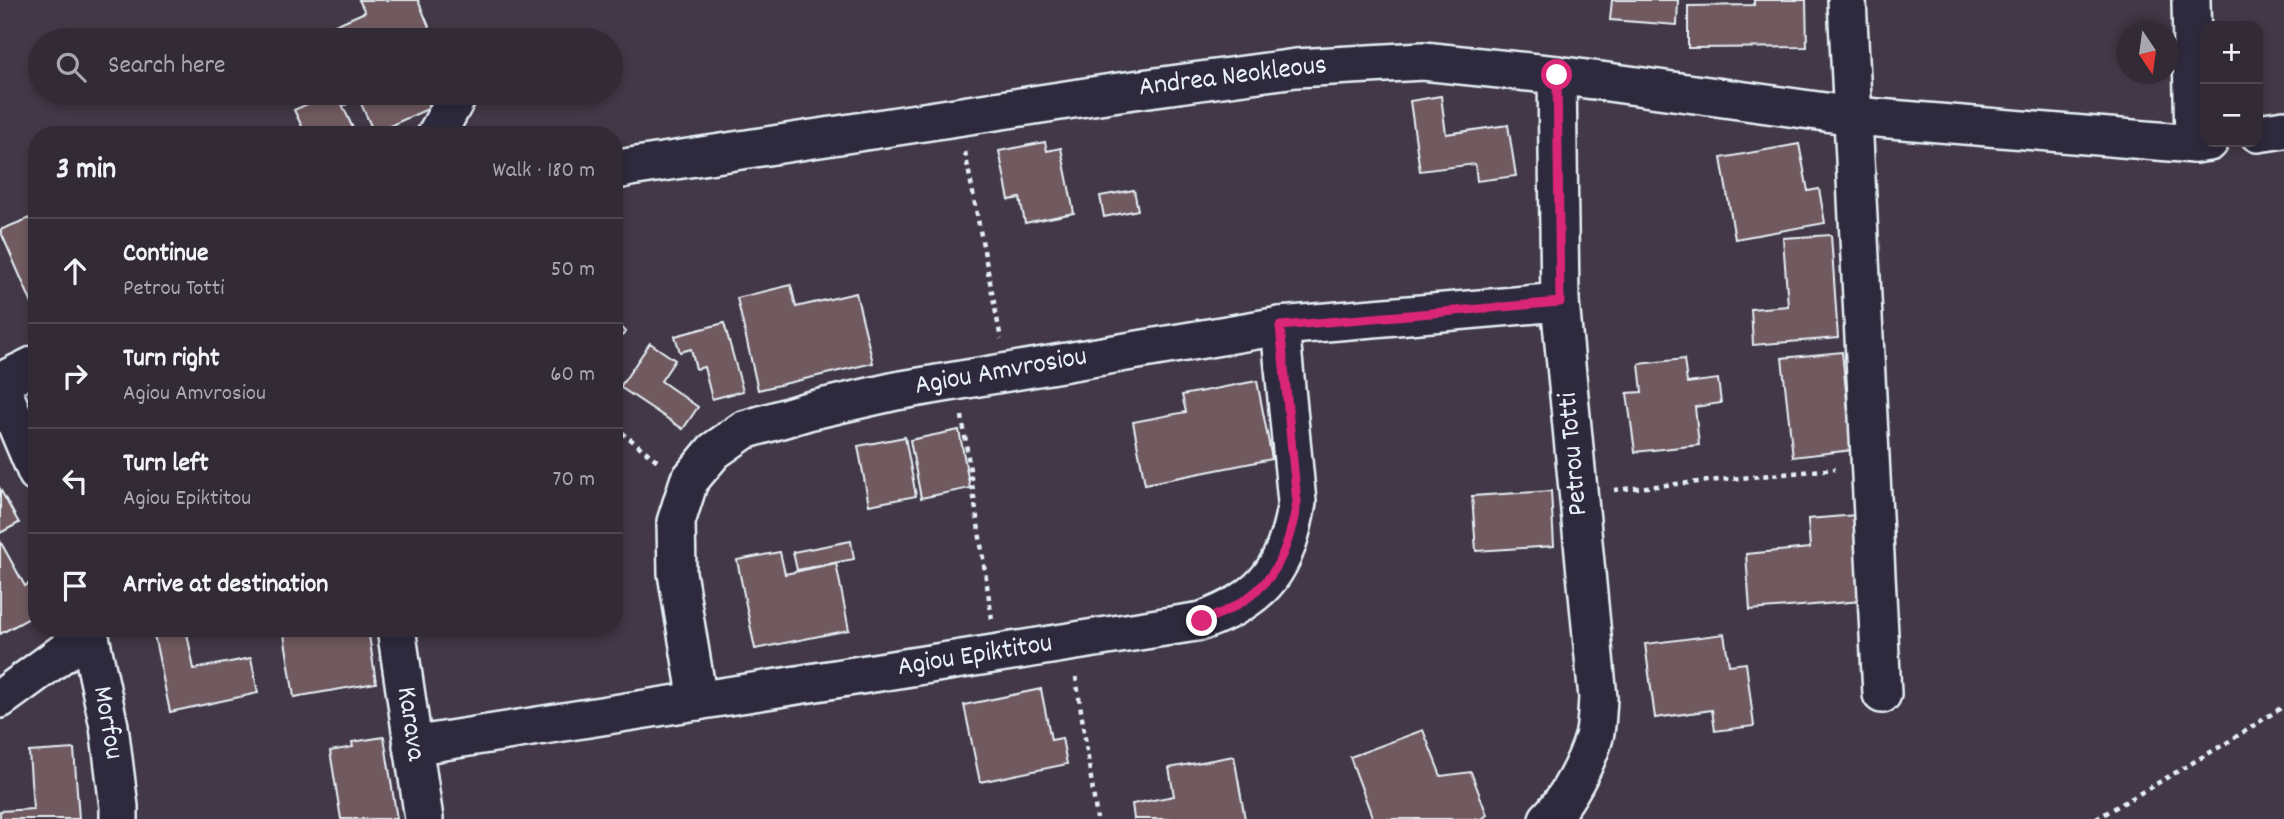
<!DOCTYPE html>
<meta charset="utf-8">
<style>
:root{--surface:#322a35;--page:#3a323d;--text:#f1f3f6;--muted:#a8a7ad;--line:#4d4650}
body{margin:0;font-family:Dekko,sans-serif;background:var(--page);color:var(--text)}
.controls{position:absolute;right:21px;top:21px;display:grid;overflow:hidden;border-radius:14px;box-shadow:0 4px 10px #0003}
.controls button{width:63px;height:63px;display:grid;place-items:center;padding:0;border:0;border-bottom:2px solid var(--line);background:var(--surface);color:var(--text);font:35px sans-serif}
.compass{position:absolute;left:2116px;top:21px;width:63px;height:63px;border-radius:50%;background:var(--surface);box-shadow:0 4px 10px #0003;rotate:167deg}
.stop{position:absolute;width:21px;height:21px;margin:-16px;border:5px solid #db2777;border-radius:50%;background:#fff}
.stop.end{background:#db2777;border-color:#fff;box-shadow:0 2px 7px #0008}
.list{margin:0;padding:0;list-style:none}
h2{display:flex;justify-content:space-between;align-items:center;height:91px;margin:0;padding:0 28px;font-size:30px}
h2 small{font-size:23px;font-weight:400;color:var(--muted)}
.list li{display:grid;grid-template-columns:46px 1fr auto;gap:21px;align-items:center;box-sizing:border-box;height:105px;padding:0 28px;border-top:2px solid var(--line)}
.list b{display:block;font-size:26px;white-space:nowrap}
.list p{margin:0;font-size:23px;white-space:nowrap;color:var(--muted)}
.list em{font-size:23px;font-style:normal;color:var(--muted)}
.icon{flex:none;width:38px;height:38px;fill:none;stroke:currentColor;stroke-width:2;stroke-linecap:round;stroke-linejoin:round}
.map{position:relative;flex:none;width:2284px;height:819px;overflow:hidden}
.search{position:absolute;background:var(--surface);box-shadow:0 4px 10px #0003;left:28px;top:28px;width:595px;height:77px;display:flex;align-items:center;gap:18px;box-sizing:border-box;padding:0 24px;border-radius:38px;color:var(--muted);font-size:26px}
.panel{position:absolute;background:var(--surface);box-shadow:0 4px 10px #0003;left:28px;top:126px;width:595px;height:511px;border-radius:28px}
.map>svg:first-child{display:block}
.building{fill:#705a5e;stroke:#e8f1f8;stroke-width:2}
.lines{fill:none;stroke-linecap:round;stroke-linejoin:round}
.minor-casing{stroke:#e8f1f8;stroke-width:42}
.path{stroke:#e8f1f8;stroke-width:4.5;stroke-dasharray:5 5;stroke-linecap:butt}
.minor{stroke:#2f2a3d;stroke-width:37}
.route{stroke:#db2777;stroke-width:9}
.labels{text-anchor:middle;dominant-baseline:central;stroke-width:5;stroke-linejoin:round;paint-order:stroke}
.street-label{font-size:28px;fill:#e8f1f8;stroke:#2f2a3d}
</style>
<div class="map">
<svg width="2284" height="819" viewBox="0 0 2284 819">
<rect width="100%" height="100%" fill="#423847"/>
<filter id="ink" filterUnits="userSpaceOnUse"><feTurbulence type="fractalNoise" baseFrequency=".0143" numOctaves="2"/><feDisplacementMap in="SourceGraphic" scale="14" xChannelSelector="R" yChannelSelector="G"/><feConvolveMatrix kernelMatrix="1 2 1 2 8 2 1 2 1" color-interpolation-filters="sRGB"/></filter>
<g filter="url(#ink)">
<g class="building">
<polygon points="359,0 418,0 432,34 422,38 423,40 331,40 326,29 365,12"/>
<polygon points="1612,0 1678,0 1677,25 1610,20"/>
<polygon points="1754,0 1806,0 1807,47 1688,48 1688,6 1754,5"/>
<polygon points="332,93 337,93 356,135 306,135 294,110"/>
<polygon points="339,93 423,93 430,108 374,133 359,99 345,105"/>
<polygon points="1441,96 1446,134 1508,125 1516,176 1477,181 1475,164 1420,171 1410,101"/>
<polygon points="229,126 233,135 212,135"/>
<polygon points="1045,142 1047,151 1061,148 1074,213 1025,223 1020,198 1009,200 999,151"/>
<polygon points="1799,144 1808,191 1819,189 1825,223 1735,239 1721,158"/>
<polygon points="1134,190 1138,210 1104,217 1100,196"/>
<polygon points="37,215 37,315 0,230"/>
<polygon points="1831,235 1838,338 1753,345 1751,309 1788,306 1783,238"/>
<polygon points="791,285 796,307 856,293 873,363 758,390 737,298"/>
<polygon points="614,319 626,332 614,343"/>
<polygon points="724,323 743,391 712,399 704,367 696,369 691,349 680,352 675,336"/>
<polygon points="650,343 675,360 661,381 698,407 683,429 620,387"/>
<polygon points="1842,352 1852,450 1793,457 1782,358"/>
<polygon points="1684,359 1687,383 1718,379 1721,403 1695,407 1699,445 1635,452 1627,393 1642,392 1639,364"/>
<polygon points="1257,381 1272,459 1145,484 1133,422 1186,412 1182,395"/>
<polygon points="959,430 970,488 921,498 910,440"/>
<polygon points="905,437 916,496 869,505 858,446"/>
<polygon points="0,489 19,523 0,533"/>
<polygon points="1551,491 1554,546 1476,551 1472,496"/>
<polygon points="1856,515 1862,601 1750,610 1746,554 1810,548 1808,519"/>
<polygon points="0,541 25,586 34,580 37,586 37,614 0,634"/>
<polygon points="851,541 854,559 797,570 793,552"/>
<polygon points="780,552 785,574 836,563 849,630 755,649 737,560"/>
<polygon points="164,628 186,628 194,669 251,658 258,693 170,712 153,630"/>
<polygon points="283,628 368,628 376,683 294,697"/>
<polygon points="1724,634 1729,665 1746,663 1754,726 1715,731 1712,710 1655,718 1645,644"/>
<polygon points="1041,689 1051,740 1062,738 1067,764 980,782 964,705"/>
<polygon points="1423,730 1441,776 1471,772 1487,815 1482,819 1373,819 1350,757"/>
<polygon points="384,737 397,819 341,819 330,751 353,747 352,742"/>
<polygon points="74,749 79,819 0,819 0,811 33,809 29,752"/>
<polygon points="1234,756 1245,819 1134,819 1132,804 1174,796 1169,768"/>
</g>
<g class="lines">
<g class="minor-casing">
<g id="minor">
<polyline points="1847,0 1882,694"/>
<polyline points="2191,0 2194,144"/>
<polyline points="2258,133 2284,129"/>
<polyline points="436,135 459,93"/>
<polyline points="614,171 630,167 1112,93 1296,68 1423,61 1557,75 1854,116 2194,144 2209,142"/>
<polyline points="0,382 37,364"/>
<polyline points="0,385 37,473"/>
<polyline points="88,628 109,726 119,807 119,819"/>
<polyline points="396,628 424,819"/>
<polyline points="0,699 89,634"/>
<polyline points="698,701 677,573 676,522 689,481 714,451 744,430 808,411 896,391 1280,326 1560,302"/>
<path d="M412,746l790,-125c64,-23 84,-53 95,-119l-17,-176"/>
<path d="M1548,819c19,-18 39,-57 46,-82 3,-12 3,-26 4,-39l-38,-396 -3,-227"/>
</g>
</g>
<g class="path">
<polyline points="965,152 1001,339"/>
<polyline points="962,416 992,619"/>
<polyline points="614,426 660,463"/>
<polyline points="1614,490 1835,469"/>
<polyline points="1076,677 1097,819"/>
<polyline points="2096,819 2228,742 2284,706"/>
</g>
<use href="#minor" class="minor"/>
</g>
</g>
<g class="lines" filter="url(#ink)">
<path class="route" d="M1202,621c64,-23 84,-54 95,-119l-17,-176 280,-24 -3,-227"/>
</g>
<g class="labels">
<g class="street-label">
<text transform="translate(1233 78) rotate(-7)">Andrea Neokleous</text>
<text transform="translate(1001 373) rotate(-10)">Agiou Amvrosiou</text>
<text transform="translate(1575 454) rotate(-95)">Petrou Totti</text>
<text transform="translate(975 657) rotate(-9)">Agiou Epiktitou</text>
<text transform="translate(106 723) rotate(80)">Morfou</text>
<text transform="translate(409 724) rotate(82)">Karava</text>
</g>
</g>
</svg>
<div class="controls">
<button>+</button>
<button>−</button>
</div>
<svg class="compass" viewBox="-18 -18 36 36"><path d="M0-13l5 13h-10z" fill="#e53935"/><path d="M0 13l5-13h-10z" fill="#a8a7ad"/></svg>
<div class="stop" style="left:1557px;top:75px"></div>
<div class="stop end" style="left:1202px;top:621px"></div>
<div class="search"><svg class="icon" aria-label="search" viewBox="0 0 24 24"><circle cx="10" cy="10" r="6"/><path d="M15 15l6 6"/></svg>Search here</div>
<section class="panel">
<h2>3 min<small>Walk · 180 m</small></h2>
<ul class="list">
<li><svg class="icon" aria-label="ahead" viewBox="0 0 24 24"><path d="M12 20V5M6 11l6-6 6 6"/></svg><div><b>Continue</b><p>Petrou Totti</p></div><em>50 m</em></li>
<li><svg class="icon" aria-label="right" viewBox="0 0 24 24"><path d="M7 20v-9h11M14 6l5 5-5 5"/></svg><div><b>Turn right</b><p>Agiou Amvrosiou</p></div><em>60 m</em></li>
<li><svg class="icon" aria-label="left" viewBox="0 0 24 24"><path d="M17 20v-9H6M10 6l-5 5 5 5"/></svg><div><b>Turn left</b><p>Agiou Epiktitou</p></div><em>70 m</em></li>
<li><svg class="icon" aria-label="arrive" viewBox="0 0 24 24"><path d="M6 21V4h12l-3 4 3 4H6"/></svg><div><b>Arrive at destination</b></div></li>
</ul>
</section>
</div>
